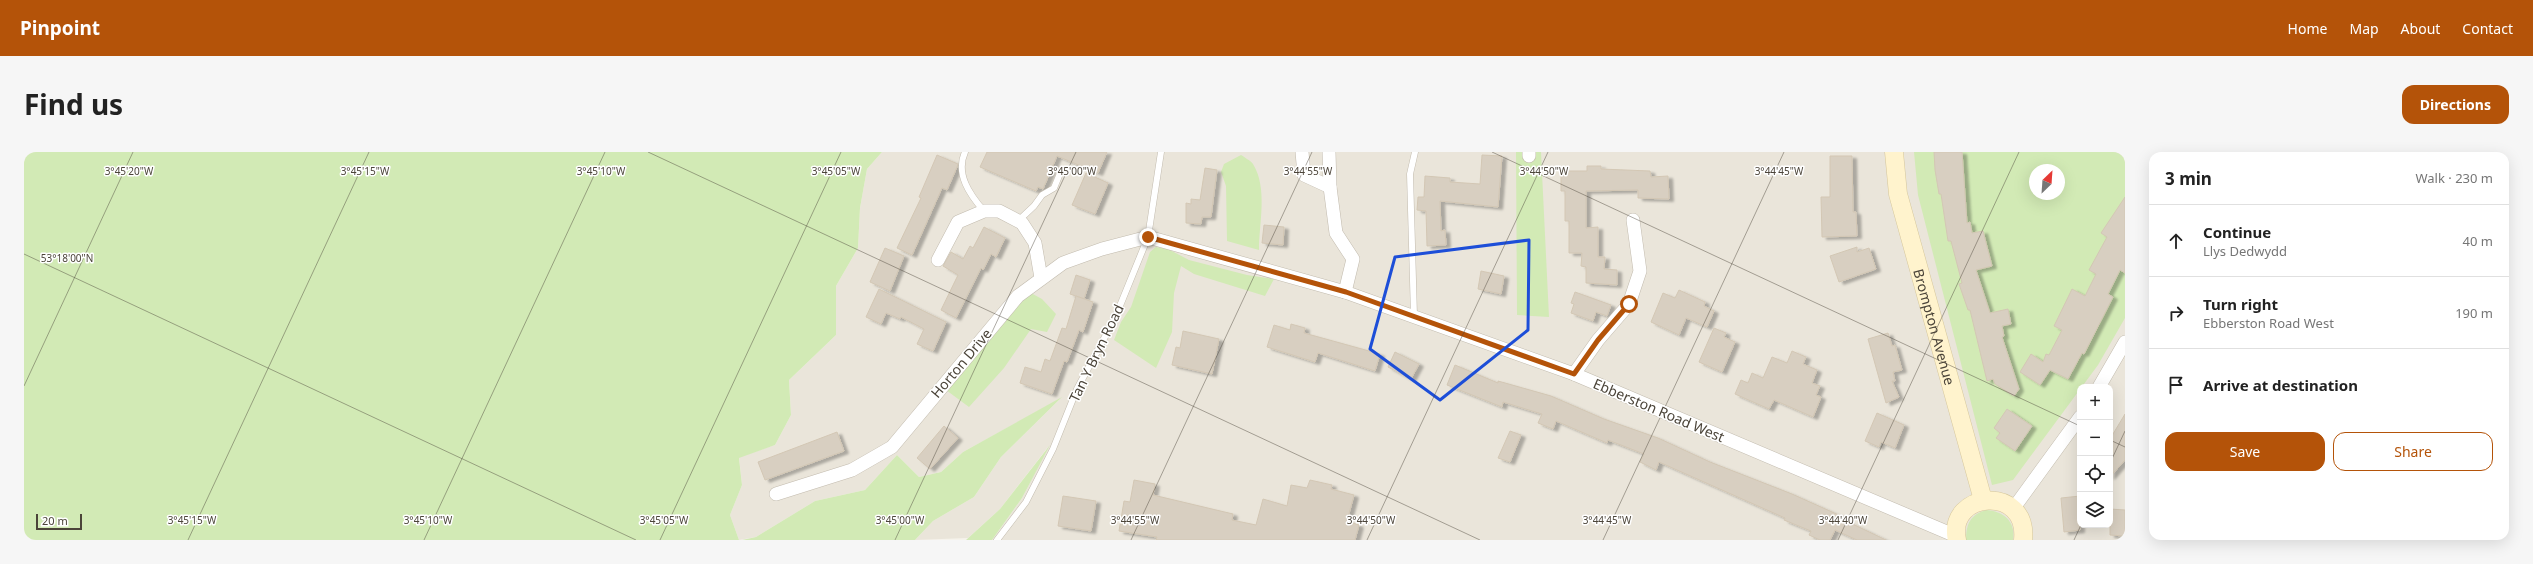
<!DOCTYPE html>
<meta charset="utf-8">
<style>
:root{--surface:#fff;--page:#f6f6f6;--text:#222;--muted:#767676;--line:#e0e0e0;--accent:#b45309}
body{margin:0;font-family:"Noto Sans",sans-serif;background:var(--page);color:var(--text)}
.controls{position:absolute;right:12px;bottom:12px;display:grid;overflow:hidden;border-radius:8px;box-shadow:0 4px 16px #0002}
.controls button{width:36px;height:36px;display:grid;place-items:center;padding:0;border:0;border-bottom:1px solid var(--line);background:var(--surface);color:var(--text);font:20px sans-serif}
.compass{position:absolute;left:2005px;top:12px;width:36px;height:36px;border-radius:50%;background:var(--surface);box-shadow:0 4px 16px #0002;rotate:25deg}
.scale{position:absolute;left:12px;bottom:10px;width:46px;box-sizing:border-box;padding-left:4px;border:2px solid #4b4439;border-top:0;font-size:11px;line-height:14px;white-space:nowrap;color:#4b4439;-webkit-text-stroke:3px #fff;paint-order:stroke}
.stop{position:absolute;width:12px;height:12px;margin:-9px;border:3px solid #b45309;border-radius:50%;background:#fff}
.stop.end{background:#b45309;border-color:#fff;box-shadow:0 1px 4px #0008}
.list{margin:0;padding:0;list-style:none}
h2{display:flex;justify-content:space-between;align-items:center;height:52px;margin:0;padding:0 16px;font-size:17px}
h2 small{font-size:13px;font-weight:400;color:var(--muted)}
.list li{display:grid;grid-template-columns:26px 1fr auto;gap:12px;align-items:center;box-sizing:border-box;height:72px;padding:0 16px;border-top:1px solid var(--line)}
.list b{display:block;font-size:15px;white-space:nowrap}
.list p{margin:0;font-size:13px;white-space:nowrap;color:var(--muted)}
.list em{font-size:13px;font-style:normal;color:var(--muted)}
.actions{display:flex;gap:8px;padding:12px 16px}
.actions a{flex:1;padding:9px 0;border:1px solid var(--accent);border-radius:12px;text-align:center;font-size:14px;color:var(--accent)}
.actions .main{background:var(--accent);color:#fff}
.icon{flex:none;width:22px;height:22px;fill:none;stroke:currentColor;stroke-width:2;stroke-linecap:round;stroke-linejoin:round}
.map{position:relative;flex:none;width:2101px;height:388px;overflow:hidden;border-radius:12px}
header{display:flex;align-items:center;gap:24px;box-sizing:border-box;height:56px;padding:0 20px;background:var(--accent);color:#fff}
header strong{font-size:19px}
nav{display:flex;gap:22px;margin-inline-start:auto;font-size:14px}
.intro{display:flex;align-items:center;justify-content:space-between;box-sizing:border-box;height:96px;padding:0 24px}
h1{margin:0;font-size:28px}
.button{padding:10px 18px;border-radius:12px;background:var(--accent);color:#fff;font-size:14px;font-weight:700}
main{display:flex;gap:24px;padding:0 24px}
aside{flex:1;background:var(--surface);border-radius:12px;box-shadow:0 4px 16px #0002}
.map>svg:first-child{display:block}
.residential{fill:#eae5da;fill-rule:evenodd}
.green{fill:#d2eab5;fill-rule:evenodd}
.building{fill:#d8cfc1;stroke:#d3c7b4;filter:url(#shadow)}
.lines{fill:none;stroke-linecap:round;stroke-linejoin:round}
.service-casing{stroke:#c2bbae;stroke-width:7}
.minor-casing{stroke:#c2bbae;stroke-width:14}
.secondary-casing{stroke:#d6c79b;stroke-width:19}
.service{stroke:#fff;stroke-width:6}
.minor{stroke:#fff;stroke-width:13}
.secondary{stroke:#fff3cd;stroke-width:18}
.route{stroke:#b45309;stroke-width:5}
.marked{fill:none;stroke:#1d4ed8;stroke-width:3;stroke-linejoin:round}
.ticks{fill:none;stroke:#4b4439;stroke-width:1;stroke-opacity:0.45}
.labels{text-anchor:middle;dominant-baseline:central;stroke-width:3;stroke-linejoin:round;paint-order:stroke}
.street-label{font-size:14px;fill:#4b4439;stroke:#fff}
.ticks-label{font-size:10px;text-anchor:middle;fill:#4b4439;stroke:#fff;stroke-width:3;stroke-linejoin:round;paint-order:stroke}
</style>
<header>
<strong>Pinpoint</strong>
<nav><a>Home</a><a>Map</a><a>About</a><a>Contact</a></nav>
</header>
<div class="intro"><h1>Find us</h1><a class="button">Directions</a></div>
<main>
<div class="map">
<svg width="2101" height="388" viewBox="0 0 2101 388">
<defs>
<filter id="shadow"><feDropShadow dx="4.5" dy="2.5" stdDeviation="1" flood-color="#0004"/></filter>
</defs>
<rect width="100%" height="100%" fill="#f6f3ec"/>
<path class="residential" d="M858,0h1243v388h-1133l30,-42 26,-51 -48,62 -32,29 -53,2 18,-19 41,-24 27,-40 59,-58 -97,53 -22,20 -22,5 -22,-22 -32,35 -50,11 -59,36 -17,3 -9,-25 12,-30 -3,-28 36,-12 16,-30 -2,-35 47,-45v-49l22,-38 2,-40 7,-39zM2011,18h24v24h-24zM2056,235h30v138h-30z"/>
<g class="green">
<polygon points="0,0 858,0 843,17 836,56 834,96 812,134 812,183 765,228 767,263 751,293 715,306 718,333 706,363 715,388 0,388"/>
<polygon points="1492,0 1517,0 1525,165 1493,163"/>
<path d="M1890,0h211v166l-27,47 -85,115 -21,5 -74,-290zM2011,18h24v24h-24z"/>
<path d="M1217,3c3,2 10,6 12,9 15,24 6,60 6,86l-32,-9 -1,-55 -5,-14 3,-8z"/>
<polygon points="1132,95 1144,97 1165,108 1223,123 1250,127 1241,144 1170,122 1157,114 1150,141 1148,180 1132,216 1090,188 1097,170 1107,155 1126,100"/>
<polygon points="1005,140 1018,147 1032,162 1023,180 1007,177 980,216 945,255 922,238"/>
<polygon points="1038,245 977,305 950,345 909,369 891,388 718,388 732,385 791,349 841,338 873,303 895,325 917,320 939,300"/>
<polygon points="1026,293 998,346 968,388 942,388 976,357"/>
<path d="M1962,358c17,1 30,11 27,30h-47c0,-16 4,-25 20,-30z"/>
</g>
<g class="building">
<polygon points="963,0 1083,0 1074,21 1033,4 1019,37 1014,35 1012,39 956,15"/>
<polygon points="1910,0 1938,0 1943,71 1946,70 1948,81 1959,79 1968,114 1952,118 1966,161 1984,157 1987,172 1978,174 1980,184 1978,185 1995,237 1990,244 1971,232 1969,227 1963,229 1946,158 1944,158 1935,132 1938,131 1927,89 1924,89 1917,42 1915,42 1911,18"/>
<polygon points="913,3 934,12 933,15 923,38 918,36 888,103 873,96 897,46 895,45"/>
<polygon points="1458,3 1478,4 1474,55 1416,49 1417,79 1421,78 1422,93 1403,94 1402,59 1393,58 1394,45 1400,45 1401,24 1426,26 1426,30 1456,32"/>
<polygon points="1806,4 1828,4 1829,60 1832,60 1833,84 1798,85 1797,45 1806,45"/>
<polygon points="1563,14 1577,14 1577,17 1626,19 1627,25 1644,24 1645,47 1614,46 1614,38 1562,39 1562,76 1574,75 1574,105 1581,105 1580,117 1593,118 1593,133 1562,131 1562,115 1557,114 1558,101 1545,101 1545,69 1541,69 1541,39 1537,39 1537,19 1563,19"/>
<polygon points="1181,16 1193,18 1187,65 1178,65 1177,72 1162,71 1162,51 1167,52 1167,47 1176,48"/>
<polygon points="1062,21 1084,31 1071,62 1048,53"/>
<polygon points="2101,45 2101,121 2096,118 2084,142 2089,145 2060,202 2058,201 2044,227 2026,218 2016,233 1996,220 2007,202 2019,210 2022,202 2025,203 2038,178 2030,174 2048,137 2061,144 2072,122 2065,118 2083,85 2077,81"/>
<polygon points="1240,73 1260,75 1259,93 1238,91"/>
<polygon points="960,75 981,86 972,105 967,102 959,118 957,116 932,166 917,158 934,123 919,114 927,100 939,107 946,94 949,96"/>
<polygon points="1833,95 1833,100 1845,96 1852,117 1815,130 1806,104"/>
<polygon points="861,96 880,104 866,139 846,130"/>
<polygon points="1457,119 1480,124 1477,142 1454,137"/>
<polygon points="1052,123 1066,128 1060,147 1046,142"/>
<polygon points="855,137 922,170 909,199 893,192 900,177 877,165 876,167 862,161 857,172 842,165"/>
<polygon points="1655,138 1681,150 1680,154 1690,159 1683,175 1662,166 1655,183 1627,170 1639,141 1651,146"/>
<polygon points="1551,140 1587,153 1583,164 1572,160 1569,169 1547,161 1550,152 1547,151"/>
<polygon points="1052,144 1069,150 1059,180 1055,178 1043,210 1040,209 1028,242 996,231 1001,215 1017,220 1021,207 1026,209 1038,176 1042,177"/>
<polygon points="1267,172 1281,176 1280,181 1356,202 1351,219 1294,201 1291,210 1243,195 1250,173 1266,178"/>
<polygon points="1690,176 1702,181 1700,185 1711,190 1698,220 1675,210"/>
<polygon points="1159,179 1195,187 1188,222 1148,213 1152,195 1156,196"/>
<polygon points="1864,181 1868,194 1871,193 1878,218 1869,220 1871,229 1868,229 1875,245 1862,251 1844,187"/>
<polygon points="1768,199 1782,205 1779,212 1793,218 1788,231 1796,234 1792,243 1797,245 1789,265 1750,248 1745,257 1711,242 1717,228 1724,231 1728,221 1739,226 1748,205 1763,211"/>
<polygon points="1371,200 1395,212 1387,227 1364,215"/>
<polygon points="1431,213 1474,231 1474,229 1527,244 1580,267 1634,286 1686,310 1768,342 1817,364 1816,366 1862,388 1833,388 1811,378 1806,388 1796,388 1785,383 1787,379 1760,368 1761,366 1635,310 1632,318 1616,310 1620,302 1584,288 1583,291 1532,269 1529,277 1514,271 1518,262 1479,250 1478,255 1423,233"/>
<polygon points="1983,257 2008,274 1991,299 1972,286 1976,281 1970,276"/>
<polygon points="1853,261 1880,273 1871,296 1857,290 1855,295 1841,289"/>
<polygon points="2101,262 2101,308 2086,325 2086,287"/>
<polygon points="920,274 934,286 906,317 893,306"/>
<polygon points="1486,279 1497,283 1486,310 1474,306"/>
<polygon points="813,280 820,299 741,328 734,310"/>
<polygon points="1110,328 1131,332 1129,343 1209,362 1208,368 1232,373 1239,347 1263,354 1267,333 1283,336 1286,328 1308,333 1307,337 1330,343 1323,369 1335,373 1331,388 1132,388 1133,385 1095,379 1100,349 1106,350"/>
<polygon points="1039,344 1072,349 1067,379 1034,374"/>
<polygon points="2056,344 2056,378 2040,380 2037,346"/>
<polygon points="2086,357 2101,358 2101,384 2086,383"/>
</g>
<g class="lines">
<g class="service-casing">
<g id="service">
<path d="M941,0c-10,22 5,43 19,59"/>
<polyline points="994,69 1010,54 1018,43 1030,36 1037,19"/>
<polyline points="1390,164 1386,22 1391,0"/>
<polyline points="973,388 1002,350 1029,297 1053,237 1091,166 1124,85 1137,0"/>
</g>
</g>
<g class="minor-casing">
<g id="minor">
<polyline points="1278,0 1280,23 1306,35 1305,0"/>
<polyline points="1505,4 1505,0"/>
<polyline points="1306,35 1312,81 1329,107 1321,140"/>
<polyline points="914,108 934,70 960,59 975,59 998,71 1011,91 1017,126"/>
<polyline points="1550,222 1574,188 1605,152 1616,119 1609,68"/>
<polyline points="2075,235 2101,190"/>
<polyline points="752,342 828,318 868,295 994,144 1039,111 1078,97 1124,85 1321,140 1550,222 1932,384"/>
<polyline points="1989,357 2056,265"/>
</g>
</g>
<g class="secondary-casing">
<g id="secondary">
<path id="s1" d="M1870,0l4,42 85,306"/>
<path d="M1933,388c-11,-49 72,-56 66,0"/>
</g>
</g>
<use href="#service" class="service"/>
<use href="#minor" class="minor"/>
<use href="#secondary" class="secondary"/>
</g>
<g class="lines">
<polyline class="route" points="1124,85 1322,140 1550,222 1574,188 1605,152"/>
</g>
<path class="marked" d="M1505,88l-1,90 -88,70 -70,-51 25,-92z"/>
<path class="ticks" d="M624,0l832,388M1468,0l588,274M0,102l612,286M0,234l109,-234M2086,288l15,7M2086,311l15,-32M164,388l181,-388M400,388l181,-388M636,388l181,-388M871,388l181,-388M1107,388l181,-388M1343,388l181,-388M1579,388l181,-388M1814,388l181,-388M2050,388l7,-15"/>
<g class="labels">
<g class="street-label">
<text stroke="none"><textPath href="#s1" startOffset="180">Brompton Avenue</textPath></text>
<text transform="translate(1072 201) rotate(-64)">Tan Y Bryn Road</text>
<text transform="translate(937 211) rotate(-50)">Horton Drive</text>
<text transform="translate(1635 258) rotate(23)">Ebberston Road West</text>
</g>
</g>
<g class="ticks-label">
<text x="105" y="23">3°45'20"W</text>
<text x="341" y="23">3°45'15"W</text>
<text x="577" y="23">3°45'10"W</text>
<text x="812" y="23">3°45'05"W</text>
<text x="1048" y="23">3°45'00"W</text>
<text x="1284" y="23">3°44'55"W</text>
<text x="1520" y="23">3°44'50"W</text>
<text x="1755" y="23">3°44'45"W</text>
<text x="43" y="110">53°18'00"N</text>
<text x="168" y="372">3°45'15"W</text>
<text x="404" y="372">3°45'10"W</text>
<text x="640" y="372">3°45'05"W</text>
<text x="876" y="372">3°45'00"W</text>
<text x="1111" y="372">3°44'55"W</text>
<text x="1347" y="372">3°44'50"W</text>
<text x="1583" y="372">3°44'45"W</text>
<text x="1819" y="372">3°44'40"W</text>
</g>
</svg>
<div class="controls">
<button>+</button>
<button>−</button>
<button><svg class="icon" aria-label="locate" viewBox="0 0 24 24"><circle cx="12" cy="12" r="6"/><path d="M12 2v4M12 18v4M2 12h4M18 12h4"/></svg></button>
<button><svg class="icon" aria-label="layers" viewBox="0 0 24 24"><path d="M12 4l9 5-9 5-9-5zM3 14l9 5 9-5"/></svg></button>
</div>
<svg class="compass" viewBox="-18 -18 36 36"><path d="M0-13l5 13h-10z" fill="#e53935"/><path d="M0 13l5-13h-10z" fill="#767676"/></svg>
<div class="scale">20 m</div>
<div class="stop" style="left:1605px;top:152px"></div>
<div class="stop end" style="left:1124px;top:85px"></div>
</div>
<aside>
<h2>3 min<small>Walk · 230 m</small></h2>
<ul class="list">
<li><svg class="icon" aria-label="ahead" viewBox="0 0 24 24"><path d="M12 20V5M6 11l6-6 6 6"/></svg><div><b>Continue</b><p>Llys Dedwydd</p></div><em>40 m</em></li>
<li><svg class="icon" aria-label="right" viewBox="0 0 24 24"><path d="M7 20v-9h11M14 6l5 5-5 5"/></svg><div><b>Turn right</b><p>Ebberston Road West</p></div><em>190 m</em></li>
<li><svg class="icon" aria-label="arrive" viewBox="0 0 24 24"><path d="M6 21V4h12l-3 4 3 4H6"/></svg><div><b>Arrive at destination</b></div></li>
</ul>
<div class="actions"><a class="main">Save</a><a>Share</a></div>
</aside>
</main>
